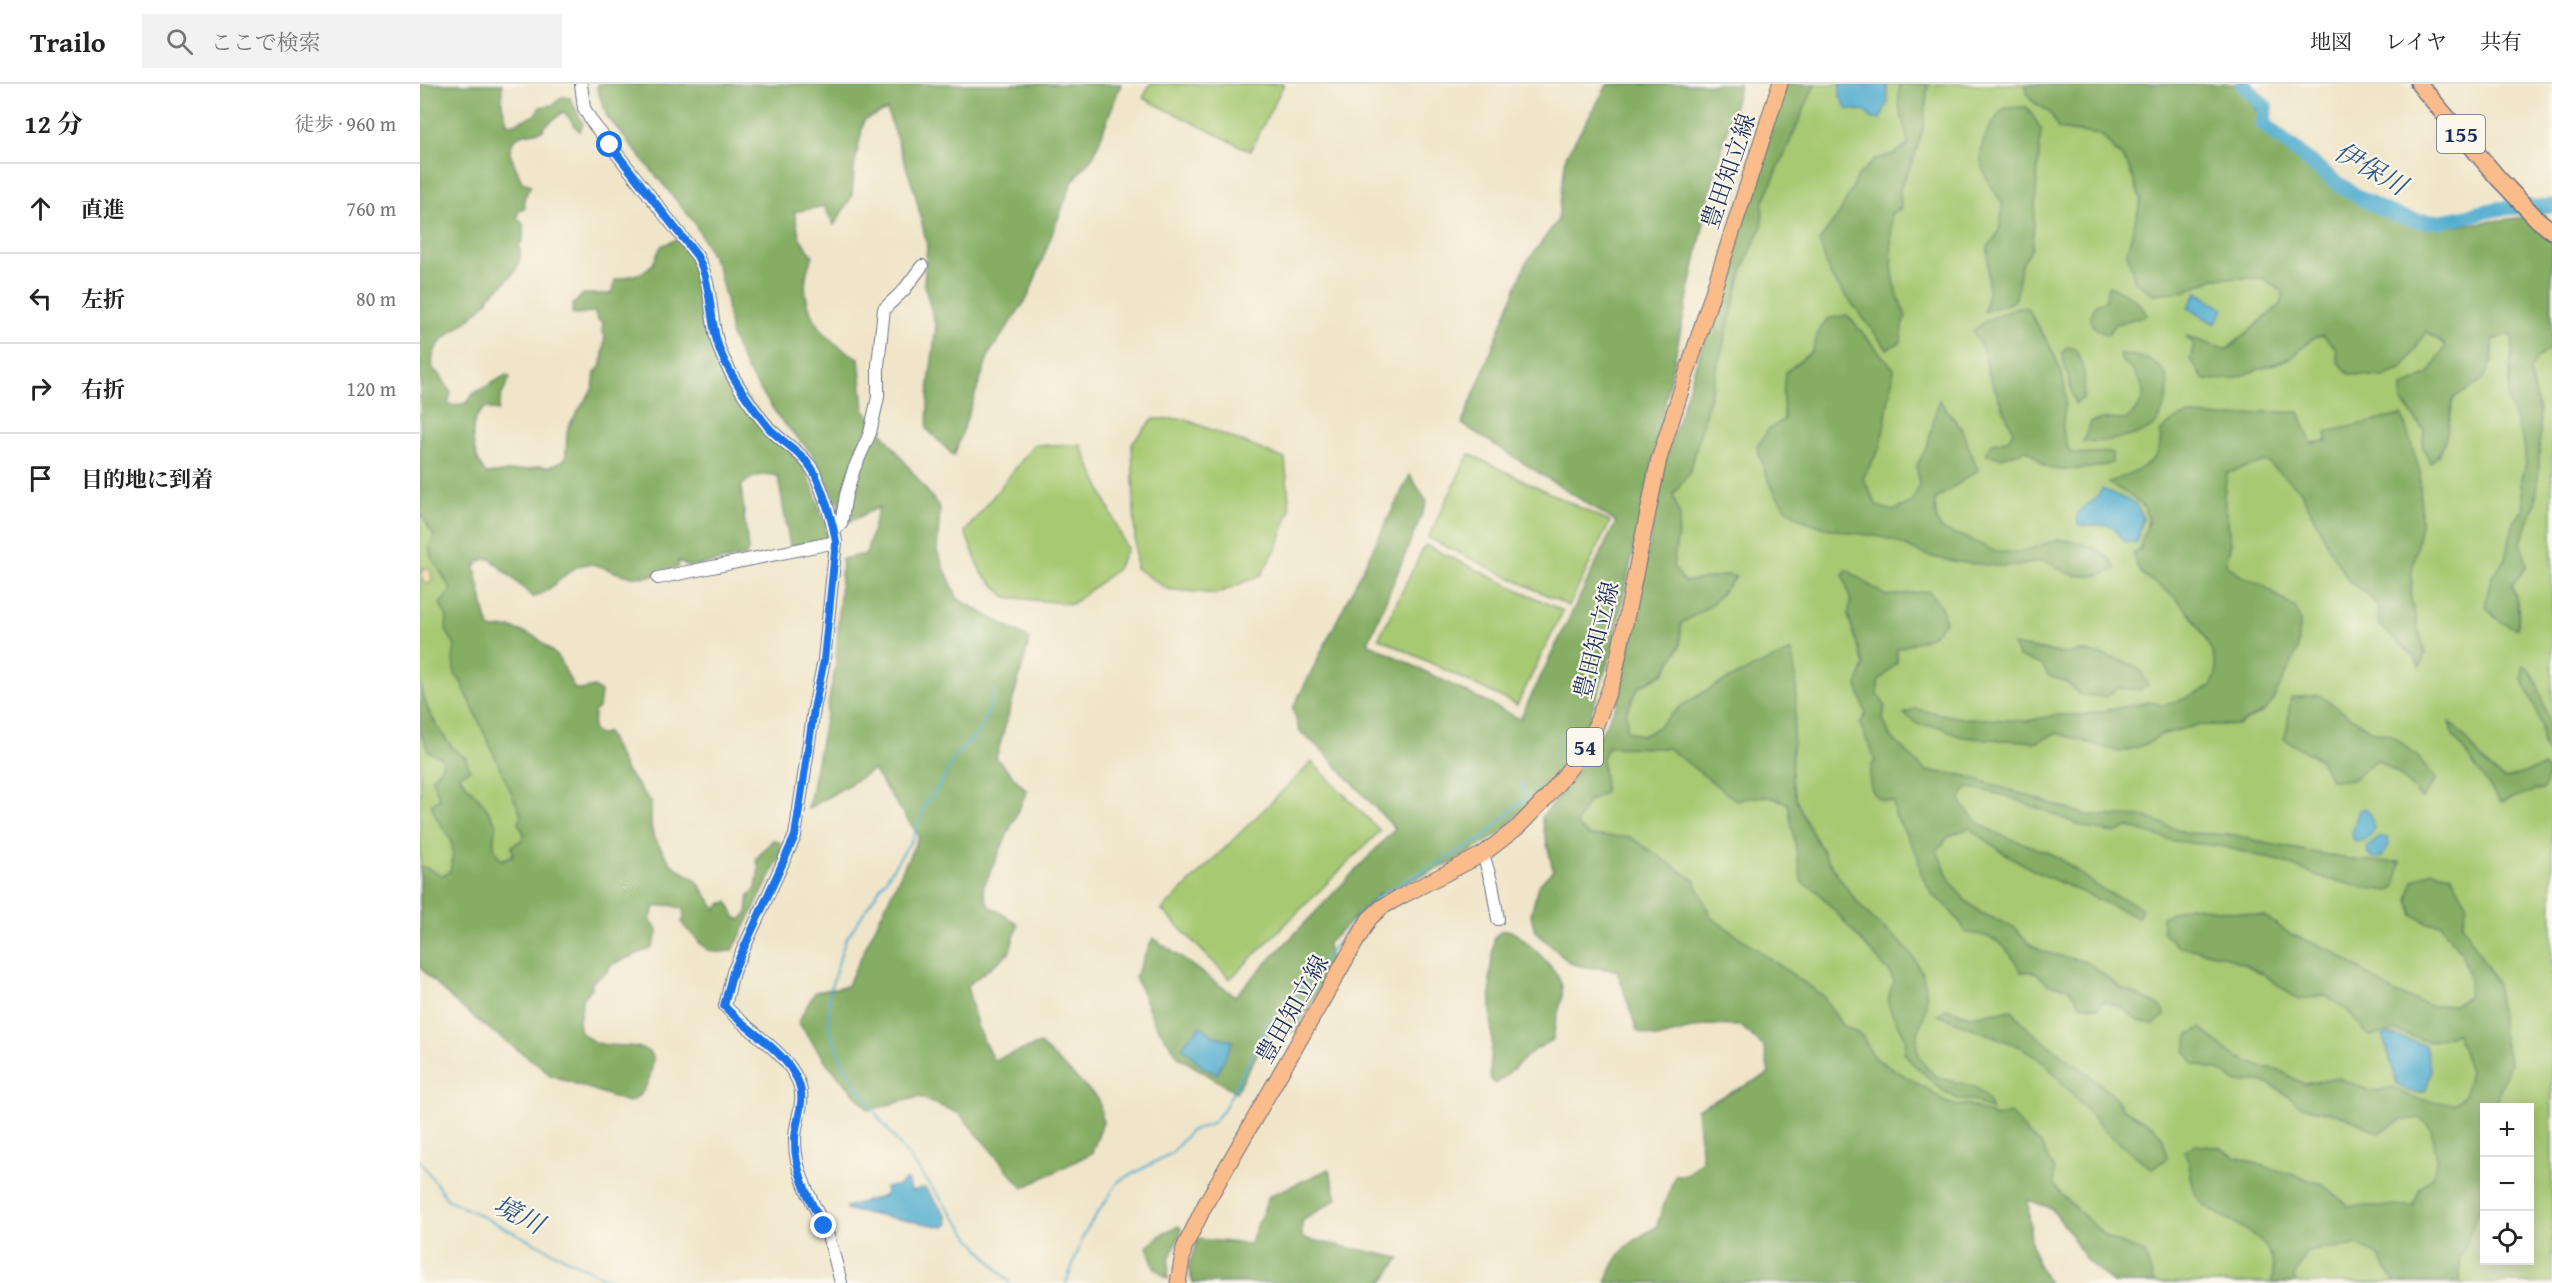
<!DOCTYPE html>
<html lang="ja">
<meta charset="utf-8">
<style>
:root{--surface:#fff;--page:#f2f2f2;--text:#222;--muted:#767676;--line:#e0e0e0}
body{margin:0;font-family:"Gentium Book Plus","Noto Serif JP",serif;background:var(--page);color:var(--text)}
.controls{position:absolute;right:18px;bottom:18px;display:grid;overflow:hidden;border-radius:0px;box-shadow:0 3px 15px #0003}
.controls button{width:54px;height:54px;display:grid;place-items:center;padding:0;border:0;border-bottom:2px solid var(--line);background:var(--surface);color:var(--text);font:30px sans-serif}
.stop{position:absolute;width:18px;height:18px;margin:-14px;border:4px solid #1a73e8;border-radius:50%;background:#fff}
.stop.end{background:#1a73e8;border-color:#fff;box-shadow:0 2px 6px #0008}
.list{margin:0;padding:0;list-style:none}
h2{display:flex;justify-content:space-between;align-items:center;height:78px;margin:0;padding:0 24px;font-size:26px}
h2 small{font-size:20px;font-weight:400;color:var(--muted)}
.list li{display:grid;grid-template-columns:39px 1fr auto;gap:18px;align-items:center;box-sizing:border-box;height:90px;padding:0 24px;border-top:2px solid var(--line)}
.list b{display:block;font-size:22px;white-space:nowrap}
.list em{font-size:20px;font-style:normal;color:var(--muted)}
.icon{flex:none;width:33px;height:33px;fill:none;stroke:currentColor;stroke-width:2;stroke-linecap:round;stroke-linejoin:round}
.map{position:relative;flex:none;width:2132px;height:1199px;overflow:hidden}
header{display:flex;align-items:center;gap:36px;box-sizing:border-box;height:84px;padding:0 30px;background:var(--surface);border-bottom:2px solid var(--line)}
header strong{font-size:28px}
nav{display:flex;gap:33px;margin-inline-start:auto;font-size:21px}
.search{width:420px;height:54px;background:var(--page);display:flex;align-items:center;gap:15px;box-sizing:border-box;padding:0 21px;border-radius:0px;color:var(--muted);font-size:22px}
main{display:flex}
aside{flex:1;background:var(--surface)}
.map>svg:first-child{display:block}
.green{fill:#a7c972;stroke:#617c68;stroke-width:1.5;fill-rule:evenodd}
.forest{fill:#85ad64;stroke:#506e61;stroke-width:1.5}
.sand{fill:#eeda9e;stroke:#84847e;stroke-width:1.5}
.water{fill:#51adcf;stroke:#366e96;stroke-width:1.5}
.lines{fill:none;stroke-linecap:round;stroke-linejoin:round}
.stream{stroke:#51adcf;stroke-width:2}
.river{stroke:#51adcf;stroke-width:15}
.minor-casing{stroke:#666f83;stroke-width:14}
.major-casing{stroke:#666f83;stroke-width:17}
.highway-casing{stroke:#666f83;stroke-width:19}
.minor{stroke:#fff;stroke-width:12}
.major{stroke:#fabc8b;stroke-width:15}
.highway{stroke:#fabc8b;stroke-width:16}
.route{stroke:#1a73e8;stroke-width:8}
.labels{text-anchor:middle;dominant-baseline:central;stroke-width:4.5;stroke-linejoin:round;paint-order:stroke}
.shield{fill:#fbf7ec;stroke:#5e6b89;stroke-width:1.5}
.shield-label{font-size:22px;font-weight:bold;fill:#1b2f5e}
.street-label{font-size:24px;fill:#1b2f5e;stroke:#fbf7ec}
.water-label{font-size:26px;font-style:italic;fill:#2e5b86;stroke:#fbf7ec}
</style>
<header>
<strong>Trailo</strong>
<div class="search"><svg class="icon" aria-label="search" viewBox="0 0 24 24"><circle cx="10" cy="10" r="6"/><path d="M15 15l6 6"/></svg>ここで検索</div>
<nav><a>地図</a><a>レイヤ</a><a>共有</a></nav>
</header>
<main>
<aside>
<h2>12 分<small>徒歩 · 960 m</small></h2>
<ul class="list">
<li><svg class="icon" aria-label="ahead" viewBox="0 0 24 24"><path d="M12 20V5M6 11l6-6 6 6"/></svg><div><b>直進</b></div><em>760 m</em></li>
<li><svg class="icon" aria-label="left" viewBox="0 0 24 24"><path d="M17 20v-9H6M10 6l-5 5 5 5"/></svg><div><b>左折</b></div><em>80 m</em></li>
<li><svg class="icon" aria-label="right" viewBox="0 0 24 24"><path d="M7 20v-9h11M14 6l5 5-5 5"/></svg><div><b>右折</b></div><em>120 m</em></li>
<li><svg class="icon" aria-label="arrive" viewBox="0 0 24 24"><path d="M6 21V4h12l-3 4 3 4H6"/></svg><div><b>目的地に到着</b></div></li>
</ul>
</aside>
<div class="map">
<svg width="2132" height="1199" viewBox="0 0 2132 1199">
<rect width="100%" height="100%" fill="#fbf7ec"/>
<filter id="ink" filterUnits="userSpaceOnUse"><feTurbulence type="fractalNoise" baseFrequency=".0167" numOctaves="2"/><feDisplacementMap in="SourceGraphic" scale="12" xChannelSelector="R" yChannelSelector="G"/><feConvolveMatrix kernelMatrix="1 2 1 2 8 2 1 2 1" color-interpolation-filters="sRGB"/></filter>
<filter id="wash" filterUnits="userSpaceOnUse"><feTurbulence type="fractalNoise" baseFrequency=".008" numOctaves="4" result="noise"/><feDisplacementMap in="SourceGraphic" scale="24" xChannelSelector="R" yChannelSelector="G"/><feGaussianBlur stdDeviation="1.35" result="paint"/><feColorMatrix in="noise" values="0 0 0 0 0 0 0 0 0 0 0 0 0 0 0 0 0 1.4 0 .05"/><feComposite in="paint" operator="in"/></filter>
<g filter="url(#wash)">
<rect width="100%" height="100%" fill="#f0e5c9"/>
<g class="green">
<polygon points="730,0 864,0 830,67 723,14"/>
<path d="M1395,0h211c0,19 12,19 23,28 4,4 7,12 9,17l43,6 26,28 15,37 -15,52 58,39 29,-13h49l20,14 -3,13 -54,45 -38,-12 6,6 71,22 26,-8 22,-20 10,-3 13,13 2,14 12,12c52,5 50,1 76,-43l21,15 -18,28 -27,28 22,28 -1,17 15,10 8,-19 8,-41 17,-8 22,-27v-23l17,-7 3,7 -4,43 15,61 2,21 -5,18 3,27 -10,13 -9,37 -14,20 26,49c4,-15 0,-29 -5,-43l15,-19 -6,-24 14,-38 3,-22 2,-56 -1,-16 -10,-38 8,-14 15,-11v936h-439l-27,-23 -18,-30 -17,-22 -162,-142 -15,-8 -12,-22 -21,-12 -18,-28 -113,-79 -15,-36 -65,-44 -41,-1 -13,-11 11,-23 18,-10 -3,-35 37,-70 26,-15 15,-26 1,-23 30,-18 17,-30 -44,7 -11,-16 7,-49 -7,-22 17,-23 53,-204 19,-42 1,-23zM2064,1024h46v152h-46z"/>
<polygon points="733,335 764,335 865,375 870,427 857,463 841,491 796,510 747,505 716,484 712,359"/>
<polygon points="0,347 125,759 0,819"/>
<polygon points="614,361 661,361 707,465 696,486 652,520 586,513 561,488 545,448"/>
<polygon points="1049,370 1190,438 1149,522 1008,454"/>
<polygon points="1005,461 1143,527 1097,621 959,554"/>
<polygon points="892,678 960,747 810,895 742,826"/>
</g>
<g class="forest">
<path d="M0,0h82v21l5,18 5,1 24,-9 4,-8 13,-2 9,-8 8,1 13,26 -3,7c-7,-4 -9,-15 -17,-19l-19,15 -1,3c-15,6 -30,-1 -33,22 3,11 8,20 12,30l9,3 -7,14 1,9 -6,2 -2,8 6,6v16l-4,5c6,24 -15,39 -30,51l-1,5c-7,7 -14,14 -21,20 -16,12 -39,24 -34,48l8,7 10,17 -3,9 6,4 14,-4 5,-8 33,-19 4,2 -9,20 -3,14 -11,-3c-23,9 -14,51 -1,66l44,-5 9,-3 10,1 14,-6 3,-5 1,-25 4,-9 22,-34 2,-15 7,-9 3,-29 -3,-3 1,-9 -6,-4 -2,-7c-9,-1 -16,4 -23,1l1,-8 10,-11h25l4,-2 3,-12 26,-7 12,-9 8,-18 14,-6 5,1 19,29 11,73 12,24 82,102 8,16 16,49v6l-38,6 -12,-70c-12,-4 -29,0 -37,11l7,63 -2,6 -56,11 -12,-6v6c-20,10 -42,13 -63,5 -8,-3 -18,-8 -27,-8 -21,1 -34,28 -55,33l-42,-38c-7,0 -13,1 -16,8l11,51 5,11 21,-1 24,9 23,21 15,30 7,2 13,-3 7,5 -2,16 -5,4 -1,18 7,5 7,-3 19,39 25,31v25l3,11 17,26 25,16 20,29 5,-5 7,-2 7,15 6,3 6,-7 2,-18 7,-6 3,-21 -3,-9 17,-19 8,3 -1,14 -47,93c-20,4 -25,4 -38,-13 -5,-6 -10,-7 -13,-15l2,-5 -1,-8 -13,-4 -15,2 -5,12 8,13 -6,16 -41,17 -4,7 -15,10v6l-10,11c1,12 -5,20 -3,31 25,28 54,5 74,26 0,17 -7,41 -25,46l-78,-27 -7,-7c-43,-31 -88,-61 -123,-101v-100c10,-1 14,7 24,8l6,-4c10,-43 -11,-35 -19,-67l9,-5 -8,-20c3,-8 15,-12 9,-22 -21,-7 -10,-8 -21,-25v-47c4,7 3,12 6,19 3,11 27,50 39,53l5,13 -12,5 25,28 14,22c-5,12 -5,26 5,35l11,-5 -1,-9 10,-6 2,-7 -6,-10 3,-9 -60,-132 -6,-8 -2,-14 2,-14 -9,-16 1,-13 -7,-13 10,-12v-5l-19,-30 -2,-12 5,-9 -14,-23z"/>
<path d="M178,0h523l-27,71 -22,27 -44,115 -39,57 -35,102 -27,-27 2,-45 7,-57 -12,-43 3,-39 -12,-52 -28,-83 -23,10 -10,47 -2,29 -18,29 -10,-19 -30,6 6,26 13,18c-22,42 7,84 46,102l5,51 76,99 -3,43 21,48 72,40 -34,119 31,33 -44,97 5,17 30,19 -9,29 -42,33 11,43 15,31 47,-16 59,56 4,22 -11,31 -69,35 -63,-74 -41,-17 -50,13 -42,-47 -29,-41 17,-30 32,-6 72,-150 -46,-66 -65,39 28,-146 6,-104 24,-5 13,-47 -30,15 -38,-70 -31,-33 -34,-50 -15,-34 -5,-36 -8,-31 -24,-46 -87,-106 -10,-27z"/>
<polygon points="1188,0 1320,0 1291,105 1192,566 1163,655 1136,691 1080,749 1034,778 959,810 908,859 911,884 875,949 851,946 816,1008 760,974 735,940 715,893 733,854 815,912 975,745 903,667 879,647 873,624 990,391 1007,418 948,559 1100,635 1196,438 1042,340 1106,179 1138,136 1146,72"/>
<path d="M1365,0h30l-52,119 -1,23 -19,42 -53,204 -17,23 7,22 -7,49 11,16 44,-7 8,2 -25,28 -30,18 -1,23 -16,26 -25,15 -12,23v20l15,6c17,-6 26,-21 41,-31 33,-22 72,-38 108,-54 2,10 5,21 5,31 2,33 -9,78 -2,109 8,32 52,101 75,124 18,18 39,29 50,52 7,13 9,29 6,44 -3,14 -13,30 -6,44 20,45 59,9 73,56l-19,-11h-14l-18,-11 -30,-27 -7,-10c8,-22 -19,-34 -15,-56 0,-4 3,-10 5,-14l-4,-9 -74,-83 -14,-7 -14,-79c-19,-10 -31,-9 -51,-3l-69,-53 -59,-1 -7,10 3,35 -18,10 -11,23 13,11 41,1 65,44 16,36 112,79 18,28 21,12 12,22 57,33 14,11 13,4 10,-2 28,13 15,-4 17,21 13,10 13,26v15l8,10 44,42 39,16 9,30h-41l-27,-23 -18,-30 -17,-22 -23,-8 3,41 6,22 12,20h-443c9,-31 24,-41 50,-56l19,-52h12l15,-15 -5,-51 72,-35 -5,-27 -23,-21 -34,-1 -50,13 -20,-7 -20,-61 -32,-3 -15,-4 -35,-32 -4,-16 7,-29 15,-16 -12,-53 17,-19 33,-47 26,-47 18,-81 28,-155z"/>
<path d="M1480,0h28l-4,40 -9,32 -15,33 1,19 -10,6c1,42 -3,63 15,102l-4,11 -1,15 -14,7 -57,-74 -11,-34 21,-28 18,-37 18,-17 18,-5 14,-9c-2,-24 -13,-35 -8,-61z"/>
<path d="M1606,0h212l23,32 94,84 44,22 45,5 81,-10 27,20v110l-15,11 -8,14 10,38 1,16 -2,56 -3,22 -14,38 6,24 -15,19c5,15 8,28 5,43 -15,-3 -23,-10 -32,-23l6,-27 14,-19 9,-37 10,-13 -3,-27 5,-18 -2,-21 -16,-42 5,-62 -2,-6 -18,7c0,34 -8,43 -39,57 -6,22 -5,52 -24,66l-7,-16 1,-17 -22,-29v-14l27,-13 17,-28 -20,-15 -22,36 -20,10 -34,-3 -12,-12 -2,-14 -13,-13 -10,3 -22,20 -59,21 -28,1 -14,-21 4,-15 -8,-8 41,14 53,-45 3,-13 -20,-14h-49l-29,13 -32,3 -18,-12 -8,-30 14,-52 -14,-37 -26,-28 -43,-6c-2,-5 -5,-13 -9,-17 -11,-9 -23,-9 -23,-28z"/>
<path d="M1607,23l14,22 -9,119 -11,17 -5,33 -6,5 -26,9 4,-19v-46c14,-16 13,-24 14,-45 -29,-37 -28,-58 2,-94z"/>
<path d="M1689,202c16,6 30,13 38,29l-31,9 -8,11c-9,-2 -14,-7 -18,-15l5,-16 10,-3z"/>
<path d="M1598,223l9,1c14,24 35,52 38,81 3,28 -10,32 5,63 14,4 27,-1 42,1v10c-12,4 -57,11 -67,3 -7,-5 -9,-12 -18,-16l-26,8 -15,-4 5,-10 18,-5 4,-8 -25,-58 -3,-20 -12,-22 13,-10z"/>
<path d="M1427,231l47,54 -13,77 -18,32 14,28 16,5 19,-9 7,-16 -2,-20 10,-20 12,-46 22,28 17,42 -43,30c1,37 6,27 34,39 19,8 20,13 43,13 17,1 36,-12 49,-12 20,1 47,10 55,29 -15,7 -32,10 -48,4 -9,-3 -14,-11 -24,-12 -8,-1 -18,4 -27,5 -15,0 -34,-1 -50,-3 -13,-2 -32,-4 -44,-9 -13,-5 -24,-13 -38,-16 -27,-6 -58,-6 -84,-19 -25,-12 -37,-47 -44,-72l11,-17 16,-11 -1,-21 2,-25 27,-22 7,-20 8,-12z"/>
<path d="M1647,263l9,3c9,16 10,30 7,48l-8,6 -13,-50z"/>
<path d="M1700,270c29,3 56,11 46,46 -2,8 -6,19 -12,25 -13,13 -54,17 -71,17l8,-20 12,-3 22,1c29,-21 20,-40 -4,-60z"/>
<path d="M1844,328h35l12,31 16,-2 -1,-9 76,-17 18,57 1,52 -9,47 -1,29 14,54 -5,13 -9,-13 -32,-29 -2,-20 -12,-13 -15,-9 -16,-26 -34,-67 -34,-29 -39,12 -3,23 7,48 -5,18c10,16 27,16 41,26 10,7 16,14 28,19l5,13 -2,29 -27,55 -8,8 -25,13h-40l-38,10 -13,9 -27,8 -64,-19 -18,9 -67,-4 -12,-2 -19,-9 -21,-2 -15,-11 11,-5 47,9 66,3 27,-6h27l67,-13 14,3 21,-6 27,-13c2,-4 5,-9 5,-14 1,-21 -26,-62 -43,-76 -19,-17 -33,-14 -40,-42l8,-5c-1,-9 4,-14 6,-23 6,-22 -23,-34 -39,-43 25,-13 57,-16 52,-51 27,-27 37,-14 71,-15 11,-1 22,-3 33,-5z"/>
<path d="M1427,486l39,26 43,-5 13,18 3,13 -13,14 -35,13v13l-19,20v12l7,12 -2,13 7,17 36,35 37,4 123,40 60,2 41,16 48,2 34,9 90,17 41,1 -4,24 -7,5 -28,-4 -38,-9 -40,-16 -63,-16 -46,-5 -46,-14 -13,6 -25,-4 -83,-33 -40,-9 -7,13c21,39 65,39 99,58 17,11 32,26 50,35 12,6 23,7 33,16l-4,9 -105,-48 -29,-17 -35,-25 -20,8 -12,15 14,31 14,18 16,13 33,14 13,15 16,10 44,10 34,26 39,17 5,11 -11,8 -16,-3 -17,-14 -18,-6 -5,7 -18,-4 -11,-16 -20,-3 -14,-13h-14c-14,-27 -26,-38 -56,-39l-3,-8 -18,-22 -12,-8 -11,-22 -3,-17 -23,-41 -1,-13c-4,-1 -10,-1 -14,-3 -13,-7 -12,-28 -5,-39l-15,-36 6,-10 -9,-29 7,-20 -16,-50 3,-13 -8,-28z"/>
<polygon points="1593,561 1645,570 1662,567 1683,571 1708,579 1720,586 1728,601 1721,606 1697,604 1686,613 1660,611 1645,597 1629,592 1622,581 1599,573"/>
<path d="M2103,581c18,10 29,67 29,88l-4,1 -5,-7 -2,-21 -5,-16 -14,-32z"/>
<path d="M1899,611l53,36 20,4 26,22 18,22 -14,20 -23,-25 -22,-14 -25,20h-21l-12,-21 -35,-20c6,-13 3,-27 7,-41z"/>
<path d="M2029,638c23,17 31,45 57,57l38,-13 3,3 1,7 -5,14h-7l-34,12 -3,-2 -46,-65z"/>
<path d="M2012,787l19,4 16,30 -5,19 35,60 7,57 6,22 -16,44 -10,1v88l-24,63v24h-65l-16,-27 -21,-11 -50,6 -14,26 2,6h-24c0,-6 2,-12 1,-18 -5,-39 -67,-47 -77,-70 -6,-13 -4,-29 -12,-44l11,-6 26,3 14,9 87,27 26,22h65l7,-18 13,-12 4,-19 -6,-28 -10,-11 -19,2 -23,13 -35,-17 -42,-9 -25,-19 -16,-7 -25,1 -15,-11 -27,-7 -9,-14 4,-16 12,-6 30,26 30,13 16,2 27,15 35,-6 34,14 20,-5c19,13 38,15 61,17l11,-9 5,-24 -13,-37 -28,8 -34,-11 -26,5 -20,-24 -24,-17 -27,5 -36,-27 -37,-17 -48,-10 -13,-13 -2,-16 26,-11 76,10 26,18 43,17 62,42 36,13 23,-1 14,-8 2,-17 -9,-29 -10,-10 -10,-17 -13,-1 -15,-8 -5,-15 5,-19z"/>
<path d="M1088,846c12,4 20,14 29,22 41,40 21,41 16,88l-19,10 -38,34 -5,-4 -1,-6 2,-33 -2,-64 4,-39 7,-7z"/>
<polygon points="1527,924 1549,932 1592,926 1609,946 1677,997 1696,1014 1702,1024 1734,1043 1743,1054 1747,1074 1732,1085 1686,1048 1625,979 1601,963 1518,931"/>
<polygon points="909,1085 917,1115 882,1137 882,1154 980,1174 962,1199 773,1199 768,1183 778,1155 830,1160 849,1112"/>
<polygon points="759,1142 762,1146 749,1175 748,1195 734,1183 727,1163 743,1149"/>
</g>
<polygon class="sand" points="3,483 11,486 12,496 9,500 4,499 1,493"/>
<g class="water">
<polygon points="1420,0 1467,0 1468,18 1460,35 1452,35 1445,27 1427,25 1420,12"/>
<polygon points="1777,208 1804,225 1795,240 1768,224"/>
<path d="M1682,405l33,14 8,14 -6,26 -13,-2c-4,-4 -6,-9 -10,-13 -10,-8 -25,2 -36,-5l-1,-8 6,-8 12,-7z"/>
<polygon points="1945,724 1951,731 1954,745 1948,755 1939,758 1934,757 1932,749 1939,726"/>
<polygon points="1960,753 1968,754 1969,761 1962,773 1954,774 1949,771 1947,764"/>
<polygon points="781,942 794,952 813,957 797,990 783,983 762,962"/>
<path d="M1969,950l36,11 6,27 -5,18c-9,5 -22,1 -29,-6l-14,-48z"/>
<polygon points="485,1096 488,1096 491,1107 505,1104 526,1131 528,1140 524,1143 427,1126 426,1123 464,1112 466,1108 465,1103 478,1102"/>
</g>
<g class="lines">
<g class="stream">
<polyline points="574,607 568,628 560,646 533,675 519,703 506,719 493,754 425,857 409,910 409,945 425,983 459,1034 557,1162 590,1199"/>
<polyline points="0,1077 27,1115 195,1199"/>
<polyline points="646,1199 665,1148 699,1097 752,1069 770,1047 791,1040 803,1027 847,942 884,902 938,832 960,811 1062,755 1104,715 1105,711 1101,700"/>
</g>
<path class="river" d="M1823,0l23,24 -3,16c45,34 100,90 158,97 25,3 48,-7 72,-11 17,-4 41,-2 59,-4"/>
</g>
</g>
<g filter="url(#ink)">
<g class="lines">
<g class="minor-casing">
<g id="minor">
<path d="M161,0l3,24 8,14 105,134c19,35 10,71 28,106 11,22 27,46 43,65 14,16 35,25 46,45 9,19 19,50 22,70l-12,118 -10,49 -19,127 -62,136 -8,34c22,25 59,43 73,75 9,20 -3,38 -3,58 -1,31 16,60 29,87 8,17 12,38 17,57"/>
<polyline points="414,446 421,440 426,411 434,385 450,349 458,313 458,281 464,225 484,206 502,182"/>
<polyline points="238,494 416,458"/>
<polyline points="1063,770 1072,800 1078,835"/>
</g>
</g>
<g class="major-casing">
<polyline id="major" points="758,1199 764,1164 786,1119 949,835 962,823 980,813 1063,770 1098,743 1128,712 1161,670 1174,646 1194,593 1239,375 1360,0"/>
</g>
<g class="highway-casing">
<polyline id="highway" points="1999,0 2078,94 2118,136 2132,147"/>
</g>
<use href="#minor" class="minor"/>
<use href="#major" class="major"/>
<use href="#highway" class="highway"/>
</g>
</g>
<g class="lines" filter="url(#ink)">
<path class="route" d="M190,61l87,111c18,34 10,72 28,106 11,22 27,45 43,65 14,16 35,25 46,45 9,19 19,50 22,70l-12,118 -10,49 -19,127 -62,136 -9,34c23,25 60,43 74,75 9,21 -3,38 -3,59 -1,30 14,61 29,86"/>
</g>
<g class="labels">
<g class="shield">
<rect x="2017" y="31" width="48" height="38" rx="4.5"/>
<rect x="1147" y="644" width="36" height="38" rx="4.5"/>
</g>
<g class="shield-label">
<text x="2041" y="50">155</text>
<text x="1165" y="663">54</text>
</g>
<g class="street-label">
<text transform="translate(1308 87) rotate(-71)">豊田知立線</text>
<text transform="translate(1176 556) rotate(-76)">豊田知立線</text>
<text transform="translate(872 925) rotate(-60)">豊田知立線</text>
</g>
<g class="water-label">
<text transform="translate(1951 84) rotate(30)">伊保川</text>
<text transform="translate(99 1130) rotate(27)">境川</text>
</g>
</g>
</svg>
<div class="controls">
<button>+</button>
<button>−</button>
<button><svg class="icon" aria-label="locate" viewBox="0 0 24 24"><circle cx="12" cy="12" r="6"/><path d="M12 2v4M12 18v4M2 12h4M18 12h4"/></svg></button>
</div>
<div class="stop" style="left:190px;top:61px"></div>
<div class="stop end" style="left:404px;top:1142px"></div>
</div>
</main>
